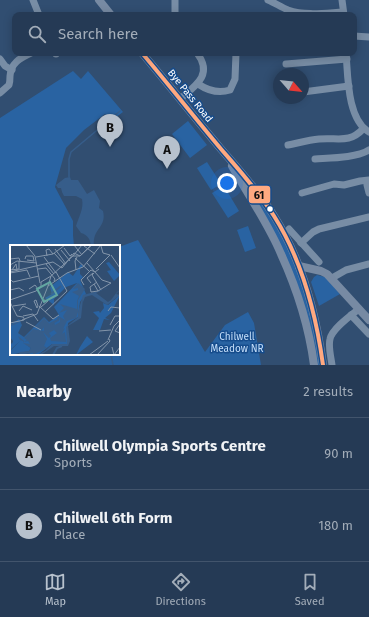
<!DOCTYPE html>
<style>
:root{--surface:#253a55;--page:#2d415b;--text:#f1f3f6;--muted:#a3adb9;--line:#42546c;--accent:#b7c1cd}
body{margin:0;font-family:"Fira Sans",sans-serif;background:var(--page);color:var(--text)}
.compass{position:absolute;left:273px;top:68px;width:36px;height:36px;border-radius:50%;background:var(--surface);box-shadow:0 2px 10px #0003;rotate:118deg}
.you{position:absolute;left:227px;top:183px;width:14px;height:14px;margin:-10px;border:3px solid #fff;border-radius:50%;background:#1a73e8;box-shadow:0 0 0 6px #1a73e833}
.badge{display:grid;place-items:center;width:26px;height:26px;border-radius:50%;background:var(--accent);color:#111;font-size:13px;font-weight:700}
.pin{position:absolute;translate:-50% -33px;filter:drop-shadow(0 1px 2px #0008)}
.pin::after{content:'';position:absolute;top:21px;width:14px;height:12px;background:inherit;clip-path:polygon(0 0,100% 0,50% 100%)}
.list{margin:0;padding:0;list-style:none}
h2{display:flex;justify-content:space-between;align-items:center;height:52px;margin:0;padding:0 16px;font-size:17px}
h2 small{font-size:13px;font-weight:400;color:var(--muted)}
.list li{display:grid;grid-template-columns:26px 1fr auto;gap:12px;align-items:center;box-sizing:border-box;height:72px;padding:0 16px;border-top:1px solid var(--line)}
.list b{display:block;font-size:15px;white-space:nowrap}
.list p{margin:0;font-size:13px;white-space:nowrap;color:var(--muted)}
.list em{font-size:13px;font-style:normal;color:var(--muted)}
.icon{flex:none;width:22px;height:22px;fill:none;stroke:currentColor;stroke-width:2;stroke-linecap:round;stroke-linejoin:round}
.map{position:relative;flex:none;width:369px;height:365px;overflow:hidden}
.search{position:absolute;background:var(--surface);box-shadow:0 2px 10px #0003;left:12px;right:12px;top:12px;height:44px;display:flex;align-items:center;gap:10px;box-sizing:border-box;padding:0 14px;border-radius:8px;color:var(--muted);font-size:15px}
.sheet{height:196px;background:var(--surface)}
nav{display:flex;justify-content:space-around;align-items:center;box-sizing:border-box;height:56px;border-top:1px solid var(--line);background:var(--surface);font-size:11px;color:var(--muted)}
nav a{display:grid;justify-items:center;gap:2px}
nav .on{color:var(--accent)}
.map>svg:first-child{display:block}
.green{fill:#2963a2}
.water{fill:#365d8a}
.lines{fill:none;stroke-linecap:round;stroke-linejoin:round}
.stream{stroke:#365d8a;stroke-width:1.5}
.minor{stroke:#788da5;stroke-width:7}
.major{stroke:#778aa3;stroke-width:8}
.bus-1-casing{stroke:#164c8c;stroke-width:7}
.bus-1{stroke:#ffa980;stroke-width:4}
.bus-dot{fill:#fff;stroke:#164c8c;stroke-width:1.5}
.labels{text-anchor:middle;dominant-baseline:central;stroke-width:3;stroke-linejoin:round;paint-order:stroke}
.street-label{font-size:10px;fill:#fff;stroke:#164c8c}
.park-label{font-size:10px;fill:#c5dffb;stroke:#164c8c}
.inset-river{fill:none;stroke:#365d8a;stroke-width:2}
.inset-road{fill:none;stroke:#8395aa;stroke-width:1}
.view{fill:#63a6a1;fill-opacity:0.15;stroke:#63a6a1;stroke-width:2}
.inset-edge{fill:none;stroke:#fff;stroke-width:2}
.line-badge{stroke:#164c8c;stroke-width:1.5}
.pale-badge-label{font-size:11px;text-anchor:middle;font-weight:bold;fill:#111}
</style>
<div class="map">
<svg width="369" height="365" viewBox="0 0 369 365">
<rect width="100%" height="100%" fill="#314e71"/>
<g class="green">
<polygon points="73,71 81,79 88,71 123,112 111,121 105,114 84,130 66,148 55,187 73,221 73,235 74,246 11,246 11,354 119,354 119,247 138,240 205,352 225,325 248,312 254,323 261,365 0,365 0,118"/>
<polygon points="188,121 207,145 190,158 172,134"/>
<polygon points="207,162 221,184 211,190 197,168"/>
<polygon points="224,186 239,211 228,218 212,193"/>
<polygon points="261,203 262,203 288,247 306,292 321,365 317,365 311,334 259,204"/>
<polygon points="248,226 256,248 245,252 237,230"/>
<polygon points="317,275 325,277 340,294 319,306 311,282 314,277"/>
</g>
<path class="water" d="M70,177l1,3h7l9,14 7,-4 6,11 -1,7 4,3c4,17 -11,17 -9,35h-3c-1,-7 -3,-11 -10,-13l-5,-7c3,-10 8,-17 6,-27l-6,-3h-12l-2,-4 -1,-4h-3l-2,-3 9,-7z"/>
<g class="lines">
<g class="stream">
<polyline points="69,177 69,159 71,152 120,111"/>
<polyline points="111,354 113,365"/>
</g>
<g class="minor">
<polyline points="33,0 39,15"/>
<polyline points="175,0 175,15"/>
<path d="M268,0c7,3 13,7 20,10 18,6 37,3 55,2"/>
<polyline points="342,0 344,15"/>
<polyline points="354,36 369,37"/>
<polyline points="56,53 56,54"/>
<path d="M346,53c2,23 1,66 23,79"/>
<polyline points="0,59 5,66 12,70"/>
<polyline points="286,64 347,59"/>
<path d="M198,84c9,6 20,10 32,6l5,-11 1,-26"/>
<polyline points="303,92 349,86"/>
<path d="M0,93l9,-8c1,-3 1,-6 1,-9 1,-13 10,-18 21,-23"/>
<path d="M180,99c17,-14 33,-25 17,-46"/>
<path d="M288,145c10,-2 21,-5 31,-6 18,-2 30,5 44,-10"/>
<path d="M315,159c15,-1 42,-1 54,-9"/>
<polyline points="367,185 369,193"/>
<polyline points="302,193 334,184 344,185 360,181 369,180"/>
<polyline points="289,229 319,262"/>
<polyline points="301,243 313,232 319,229 369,217"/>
<polyline points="332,278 346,270 369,264"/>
<polyline points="351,315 369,334"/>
<path d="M332,365c-1,-8 -4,-18 -2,-26 2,-10 20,-23 29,-30"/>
</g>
<g class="major">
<polyline points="99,0 111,15"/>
<path d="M142,53c27,32 53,65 79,96 19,22 38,43 53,67 28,44 42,98 49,149"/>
<path d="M232,166c16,29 36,57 49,88 16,35 28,73 33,111"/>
<polyline points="299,266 321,271 327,274 369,320"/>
</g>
<g class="bus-1-casing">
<path id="bus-1" d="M142,53c27,32 53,65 79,96 19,22 38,43 53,67 28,44 42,98 49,149"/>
</g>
<use href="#bus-1" class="bus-1"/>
</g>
<circle class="bus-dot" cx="270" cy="209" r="3.5"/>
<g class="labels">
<g class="street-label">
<text transform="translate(190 96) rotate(51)">Bye Pass Road</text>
</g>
<g class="park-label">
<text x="237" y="337">Chilwell<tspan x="237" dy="12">Meadow NR</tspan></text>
</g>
</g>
<g transform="translate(10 245)">
<rect width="110" height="110" fill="#314e71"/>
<path d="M99,17l11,13 -6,6 -7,-10 4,-1 -5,-7zM71,19l2,2 -3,3v5l3,3 -3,3 6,14 -6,8 -2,15 -10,6 -1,21h-15l-13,10 -11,1h-3l8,-3 -1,-4 -7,-4 6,4 -2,3 -19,4v-4l10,-10 -10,9v-8l2,2 1,-3 -3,-4v-12l9,-6 3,6 -4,8 6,4 20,-20 5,5 10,-7 -5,-8 23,-24 -11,4 -12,12v6l-9,-7 7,-4 -2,-7 18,-15 5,4zM110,50l-9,18 -6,5 5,2 -6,-1 -4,11h-7l6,-12 -6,-6 6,-1 1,2 4,-5 -1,-5 5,2zM77,91l6,6 -17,13 4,-8z" fill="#2963a2"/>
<path d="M110,31l-13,12 -11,5 12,9 3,-2 6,-8 3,-2 -4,4 4,1 -13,10 -15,-10 -7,2 -2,5v-3l-2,19 -13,8 2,15 -2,5h-14l-13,9h-13l5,-1v-1l-15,2 2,-3 9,-1 2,-3 -8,-5v-2l-3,-1 -2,-4 1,-2 -1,-1v-1l4,-7h-1l-1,-2h-2l-7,3h-1l2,-2 6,-2 2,1 2,2 -4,7 1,2 -1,2 6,5 -1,2 7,1 -2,-3 -4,1 3,-2 -3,-2 9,-9 11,2v-4l-2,3 -7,-3 9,-9 6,6 4,-2 1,3 5,-3v-5l5,3 -2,-4 4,-6 -8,3 5,-5 -4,-4 17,5v-8l2,-5 -7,-4 6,-2v-2l-5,1 5,-6 7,6 -7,11v12l5,-17 23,-6zM68,67v5l-12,10 1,17h-15l-7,7 -6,3h-4l12,-6 -3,-2 3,-7 -4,-7 6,6 2,-2 -2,-3 5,-3 3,3 -7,5 1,3 15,1 -1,-10 -3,2 3,-6 -2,1 4,-8 9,-3z" fill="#365d8a" fill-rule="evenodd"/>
<path class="inset-river" d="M41,49l10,-8M40,79l8,-4 1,-3M43,110l4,-7 5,-2"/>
<path class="inset-road" d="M16,0l9,11 5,27M64,0l8,10M74,1l11,8M91,1l2,7 7,2M54,3l6,8 2,-2M45,4l11,15M51,5l9,11M44,8l11,12M101,10l9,13M37,11l-1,-6 3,-1 4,5M63,11l9,-11M26,12l17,-3 12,-9M34,12l12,16M65,13l14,13M0,14l9,-1 1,3M15,14l1,-3h7l1,5 -7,-1M77,18l15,17 9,3 -13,8 -4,-7M36,19l8,10M0,20l7,-4 20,2M28,24l8,-1 9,11 -1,2M86,24l14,-14M0,25l9,-1v-8M2,25l4,-6 1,6M66,25l-1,-9 2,-4M0,27l43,-10 9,6 12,-15 6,3 12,-11M0,28l17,-3 3,7M84,28l-2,2 9,15M0,34l3,3 26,-6M87,37l-7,5 1,5 7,-1M81,38l-4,-5 6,-5M74,40l-3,-5 10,-10 4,2 4,-3M38,41l3,-10 22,-20h7l11,-11M19,44l6,-4 3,4M0,45l9,-2 5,3M0,55l26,-9 5,-4v-5l10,-6M26,55l2,6 -1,2 -3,-7zM0,57l7,14 6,1 2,3M3,61l13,-2M29,61l14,13 6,-4M31,62l7,-6 -4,-1M9,66l4,-5 9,4M98,66l3,-4 9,1M35,67l22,-21 -11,-19M13,71l10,-2 5,7M12,75l15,-6 11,-28 19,-13 16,-6 18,-22M16,77l15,8M0,78l14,-3M110,79l-5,7 5,2M100,80l5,-9h5M89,86l12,-1M98,95l6,-14 6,-6M102,102l2,8 6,-8M79,110l19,-14M87,110l13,-14 -1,-2"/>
<path class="view" d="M40,37l7,13 -13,7 -7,-13z"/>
<rect width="110" height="110" class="inset-edge"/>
</g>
<rect class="line-badge" x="248" y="185" width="23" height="19" rx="4" fill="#ffa980"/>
<g class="pale-badge-label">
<text x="259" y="199">61</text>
</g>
</svg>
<svg class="compass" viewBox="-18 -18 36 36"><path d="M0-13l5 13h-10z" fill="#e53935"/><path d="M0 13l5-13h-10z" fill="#a3adb9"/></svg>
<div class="you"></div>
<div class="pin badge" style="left:167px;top:169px">A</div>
<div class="pin badge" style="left:110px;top:147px">B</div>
<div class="search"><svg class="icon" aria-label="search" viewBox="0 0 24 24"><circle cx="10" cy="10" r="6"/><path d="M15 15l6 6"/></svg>Search here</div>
</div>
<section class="sheet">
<h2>Nearby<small>2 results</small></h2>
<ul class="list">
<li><span class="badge">A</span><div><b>Chilwell Olympia Sports Centre</b><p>Sports</p></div><em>90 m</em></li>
<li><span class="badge">B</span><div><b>Chilwell 6th Form</b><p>Place</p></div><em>180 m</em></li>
</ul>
</section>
<nav>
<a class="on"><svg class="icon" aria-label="map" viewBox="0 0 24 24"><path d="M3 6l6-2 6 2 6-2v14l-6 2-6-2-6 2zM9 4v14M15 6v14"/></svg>Map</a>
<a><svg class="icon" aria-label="directions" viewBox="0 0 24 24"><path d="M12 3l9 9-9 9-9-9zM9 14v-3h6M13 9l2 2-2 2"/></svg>Directions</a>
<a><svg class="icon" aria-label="saved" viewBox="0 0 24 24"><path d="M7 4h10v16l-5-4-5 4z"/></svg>Saved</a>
</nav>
